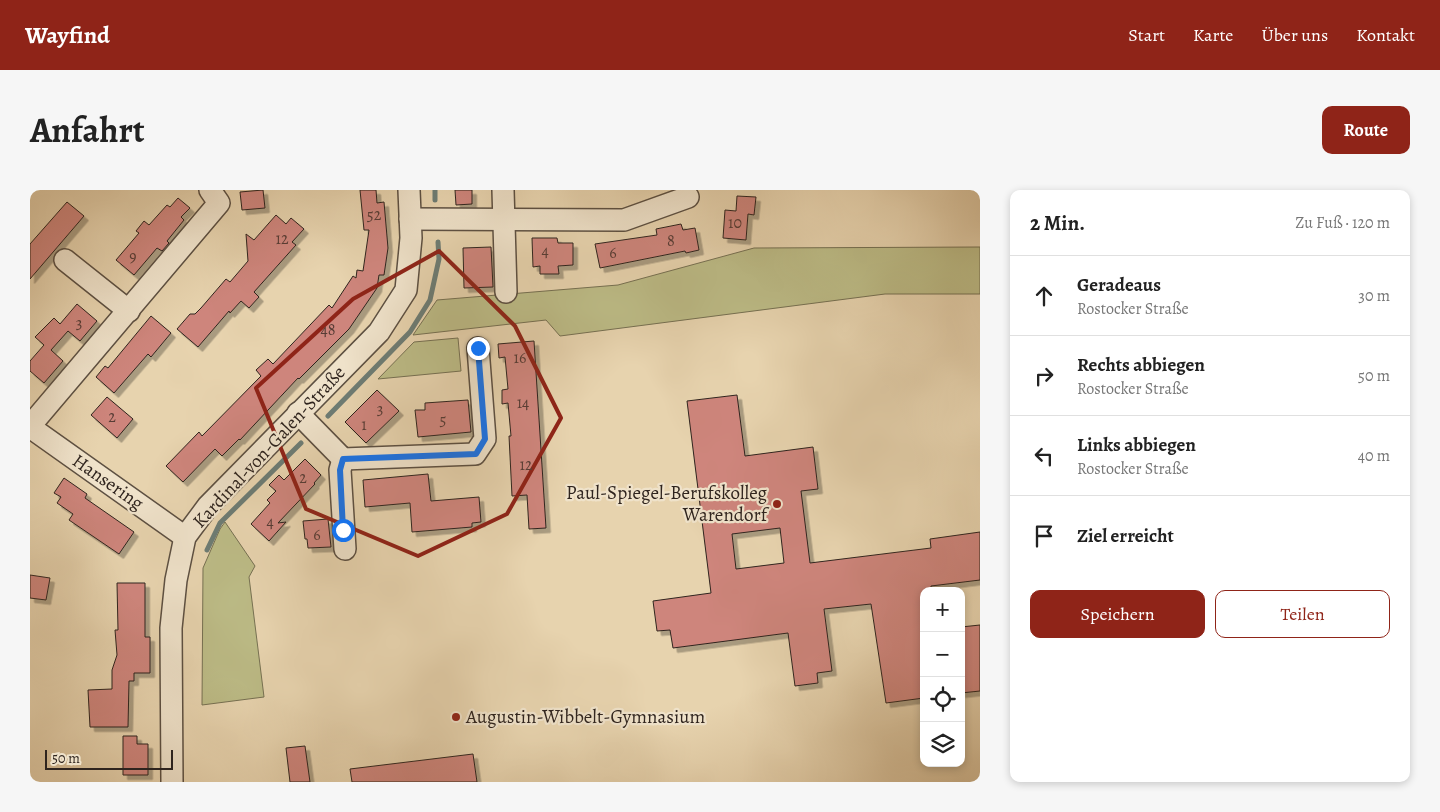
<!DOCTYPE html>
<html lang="de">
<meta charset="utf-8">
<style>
:root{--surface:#fff;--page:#f6f6f6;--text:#222;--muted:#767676;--line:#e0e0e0;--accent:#8f2418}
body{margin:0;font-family:Alegreya,serif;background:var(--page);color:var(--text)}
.controls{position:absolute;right:15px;bottom:15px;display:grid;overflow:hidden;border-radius:10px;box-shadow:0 2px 8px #0003}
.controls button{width:45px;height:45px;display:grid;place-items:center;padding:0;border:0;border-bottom:1px solid var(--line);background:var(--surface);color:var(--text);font:25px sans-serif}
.scale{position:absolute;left:15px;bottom:12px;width:128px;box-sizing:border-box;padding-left:5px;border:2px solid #2f241e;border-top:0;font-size:14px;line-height:18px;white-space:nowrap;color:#2f241e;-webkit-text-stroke:4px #efe2ca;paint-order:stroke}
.stop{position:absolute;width:15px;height:15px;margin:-11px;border:4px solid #1a73e8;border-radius:50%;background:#fff}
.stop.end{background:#1a73e8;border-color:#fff;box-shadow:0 1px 5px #0008}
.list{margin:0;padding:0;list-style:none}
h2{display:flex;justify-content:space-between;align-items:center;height:65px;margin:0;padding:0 20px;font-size:21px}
h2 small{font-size:16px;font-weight:400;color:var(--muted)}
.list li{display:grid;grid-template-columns:32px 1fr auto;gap:15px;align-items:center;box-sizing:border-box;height:80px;padding:0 20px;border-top:1px solid var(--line)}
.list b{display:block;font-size:19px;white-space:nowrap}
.list p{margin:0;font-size:16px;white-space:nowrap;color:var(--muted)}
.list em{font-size:16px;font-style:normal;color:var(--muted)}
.actions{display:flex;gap:10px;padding:15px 20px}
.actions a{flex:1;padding:11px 0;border:1px solid var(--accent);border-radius:10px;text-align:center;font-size:18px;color:var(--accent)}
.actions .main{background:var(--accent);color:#fff}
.icon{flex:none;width:28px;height:28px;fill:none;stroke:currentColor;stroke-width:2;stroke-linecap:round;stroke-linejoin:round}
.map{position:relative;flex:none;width:950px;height:592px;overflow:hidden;border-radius:10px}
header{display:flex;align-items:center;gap:30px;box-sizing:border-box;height:70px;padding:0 25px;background:var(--accent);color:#fff}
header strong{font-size:24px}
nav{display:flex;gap:28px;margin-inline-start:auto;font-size:18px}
.intro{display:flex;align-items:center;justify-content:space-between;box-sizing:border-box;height:120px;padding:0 30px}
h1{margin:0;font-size:35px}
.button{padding:12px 22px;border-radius:10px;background:var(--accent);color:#fff;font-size:18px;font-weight:700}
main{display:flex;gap:30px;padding:0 30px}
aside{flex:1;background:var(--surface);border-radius:10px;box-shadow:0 2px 8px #0003}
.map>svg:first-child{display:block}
.green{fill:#bcbb86;stroke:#767052}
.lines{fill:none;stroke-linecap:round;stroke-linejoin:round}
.stream{stroke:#6d7c74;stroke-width:5}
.building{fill:#ce857b;stroke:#2f241e;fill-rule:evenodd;filter:url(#shadow)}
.minor-casing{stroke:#5d5042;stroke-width:24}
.minor{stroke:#efe2ca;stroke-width:21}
.route{stroke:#1a73e8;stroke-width:6}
.marked{fill:none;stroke:#8f2418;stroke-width:4;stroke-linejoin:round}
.poi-dot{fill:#8f2418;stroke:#efe2ca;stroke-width:2}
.labels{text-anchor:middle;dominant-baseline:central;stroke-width:4.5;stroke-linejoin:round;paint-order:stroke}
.number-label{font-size:16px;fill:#573c35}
.street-label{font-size:19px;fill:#2f241e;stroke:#efe2ca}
.poi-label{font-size:19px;fill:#2f241e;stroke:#efe2ca;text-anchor:end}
</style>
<header>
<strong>Wayfind</strong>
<nav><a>Start</a><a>Karte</a><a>Über uns</a><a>Kontakt</a></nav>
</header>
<div class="intro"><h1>Anfahrt</h1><a class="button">Route</a></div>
<main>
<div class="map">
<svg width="950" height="592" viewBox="0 0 950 592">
<defs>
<filter id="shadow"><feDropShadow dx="4.5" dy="4.5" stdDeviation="0" flood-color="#0004"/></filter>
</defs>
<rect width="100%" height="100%" fill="#e7d3ae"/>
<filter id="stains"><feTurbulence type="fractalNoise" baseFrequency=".004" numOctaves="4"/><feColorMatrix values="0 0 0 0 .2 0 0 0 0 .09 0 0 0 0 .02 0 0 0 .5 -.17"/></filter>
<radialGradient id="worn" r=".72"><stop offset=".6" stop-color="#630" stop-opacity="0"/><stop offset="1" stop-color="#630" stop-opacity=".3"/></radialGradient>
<g class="green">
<polygon points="950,57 950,104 855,104 530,146 516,130 383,145 407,110 588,95 724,58"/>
<polygon points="428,148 431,181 348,189 384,152"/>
<polygon points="195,332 225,376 219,387 234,507 172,515 173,378 190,339"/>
</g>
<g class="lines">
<g class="stream">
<polyline points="405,0 405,10"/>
<polyline points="298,226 380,142 400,110 409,69 408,52"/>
<polyline points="177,360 190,333 271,253"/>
</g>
</g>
<g class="building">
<polygon points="233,0 235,18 212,20 210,2"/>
<polygon points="330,0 346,0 347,13 354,12 358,58 354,85 349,85 347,98 319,139 269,189 268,188 210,250 209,249 192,266 185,259 153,292 136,276 169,242 172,246 231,186 226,180 238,169 243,174 299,115 302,118 323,86 326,88 327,80 333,81 339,40 334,40"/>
<polygon points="425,0 442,0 442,14 426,15"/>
<polygon points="707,6 726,7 724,25 718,24 716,50 693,48 695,20 706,21"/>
<polygon points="148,8 160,18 151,27 154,30 137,51 139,53 132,61 127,58 104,85 86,70 109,43 106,41 114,31 119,35 137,15 140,17"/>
<polygon points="37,12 54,26 0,89 0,54"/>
<polygon points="246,25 256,34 261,28 274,39 262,52 266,55 224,102 229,107 219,118 211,111 200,123 199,121 168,157 147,139 160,124 165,124 171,118 196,89 200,92 218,71 216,44 224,50"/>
<polygon points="651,34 653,40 665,38 669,60 656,63 655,61 570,78 565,54 627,45 626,39"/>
<polygon points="502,48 527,48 528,53 543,53 543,75 528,76 529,84 510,84 510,76 503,77"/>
<polygon points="461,57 463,97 434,98 433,58"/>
<polygon points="47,114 67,131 50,151 38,141 21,160 33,171 14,193 0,181 0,171 14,155 5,147 24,128 30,134"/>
<polygon points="121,126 141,143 121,167 118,164 84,203 66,187 75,176 78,178"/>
<polygon points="504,151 516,338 499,339 497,305 482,306 479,246 481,246 478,213 472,214 472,200 478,199 475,167 469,168 468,154"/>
<polygon points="347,200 369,221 336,253 315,232"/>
<path d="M707,205l8,61 68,-9 5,42 -17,2 9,72 121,-15 -1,-9 50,-7v48l-49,6v5h-7v107l-38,5 -15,-99 -47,5 8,62 -15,2 1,10 -23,3 -7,-53 -115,15 -3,-18 -13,1 -4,-30 58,-8 -24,-192zM750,338l4,35 -48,6 -4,-35z"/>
<polygon points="77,207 103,229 87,248 61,225"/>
<polygon points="438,210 441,242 388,247 385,220 395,220 395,213"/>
<polygon points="275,269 291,285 284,293 285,294 248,333 256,332 239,351 221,334 240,313 237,310 246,301 239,295 249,285 254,290"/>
<polygon points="398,284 401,311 449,307 451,332 442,333 442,337 382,342 380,313 335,317 333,290"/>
<polygon points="34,288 57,304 55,308 104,342 89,364 39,330 43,324 27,313 31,307 24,303"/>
<polygon points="298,329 301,357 278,358 277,349 275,349 273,331"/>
<polygon points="0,385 20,388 16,410 0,408"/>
<polygon points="87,393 115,393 115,447 120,447 120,483 104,483 104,491 99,491 98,537 60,537 58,500 82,499 82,480 87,465 85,440 88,440"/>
<polygon points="950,435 950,501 931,503 931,437"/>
<polygon points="93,546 107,546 107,554 118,554 118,585 93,585"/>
<polygon points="275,556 280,592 260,592 256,558"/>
<polygon points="443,564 447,592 322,592 320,579"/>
</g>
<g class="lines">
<g class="minor-casing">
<g id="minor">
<polyline points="473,0 476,102"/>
<polyline points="380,29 594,30 658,7"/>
<polyline points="35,70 99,121"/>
<polyline points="268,223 313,269 445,264 455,249 448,158"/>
<polyline points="0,236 189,13 180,0"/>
<polyline points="0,237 155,347"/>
<polyline points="313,269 310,280 315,359"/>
<polyline points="142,592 141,438 146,390 155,347 178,316 349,142 376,100 381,48 379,0"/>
</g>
</g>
<use href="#minor" class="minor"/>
</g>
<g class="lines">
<polyline class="route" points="313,340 310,280 313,269 446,264 455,249 448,158"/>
</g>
<path class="marked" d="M409,61l76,75 46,92 -54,96 -89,42 -112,-47 -50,-121 97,-89z"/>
<g class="poi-dot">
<circle cx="747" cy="314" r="5"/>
<circle cx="426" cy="527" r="5"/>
</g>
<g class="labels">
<g class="number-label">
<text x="344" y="25">52</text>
<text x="705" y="33">10</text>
<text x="252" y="49">12</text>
<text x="641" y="51">8</text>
<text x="515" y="61">4</text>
<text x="583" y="63">6</text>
<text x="103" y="67">9</text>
<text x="49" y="133">3</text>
<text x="298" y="140">48</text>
<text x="490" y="168">16</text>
<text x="493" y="213">14</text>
<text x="350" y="219">3</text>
<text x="82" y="227">2</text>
<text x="413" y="230">5</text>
<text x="334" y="235">1</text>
<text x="496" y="275">12</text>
<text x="273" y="288">2</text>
<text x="240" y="332">4</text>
<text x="287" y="345">6</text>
</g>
<g class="street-label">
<text transform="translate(239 257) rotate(-47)">Kardinal-von-Galen-Straße</text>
<text transform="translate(78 292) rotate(35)">Hansering</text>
</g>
<g class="poi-label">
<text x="737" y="303">Paul-Spiegel-Berufskolleg<tspan x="737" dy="22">Warendorf</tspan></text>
<text x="436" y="527" text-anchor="start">Augustin-Wibbelt-Gymnasium</text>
</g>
</g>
<rect width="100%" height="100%" filter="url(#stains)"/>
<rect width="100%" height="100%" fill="url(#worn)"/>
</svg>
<div class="controls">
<button>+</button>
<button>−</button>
<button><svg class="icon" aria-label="locate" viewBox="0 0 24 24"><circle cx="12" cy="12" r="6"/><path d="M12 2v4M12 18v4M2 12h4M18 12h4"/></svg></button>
<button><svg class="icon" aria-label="layers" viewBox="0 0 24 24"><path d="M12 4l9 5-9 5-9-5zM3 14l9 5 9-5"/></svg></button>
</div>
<div class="scale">50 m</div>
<div class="stop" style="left:313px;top:340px"></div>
<div class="stop end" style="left:448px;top:158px"></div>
</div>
<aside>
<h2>2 Min.<small>Zu Fuß · 120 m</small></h2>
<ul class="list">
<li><svg class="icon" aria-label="ahead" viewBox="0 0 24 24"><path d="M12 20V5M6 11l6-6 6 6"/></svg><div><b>Geradeaus</b><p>Rostocker Straße</p></div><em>30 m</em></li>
<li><svg class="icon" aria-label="right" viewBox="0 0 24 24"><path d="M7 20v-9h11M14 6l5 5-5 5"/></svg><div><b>Rechts abbiegen</b><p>Rostocker Straße</p></div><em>50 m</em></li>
<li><svg class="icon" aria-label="left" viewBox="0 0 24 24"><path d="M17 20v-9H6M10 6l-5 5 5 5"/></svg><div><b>Links abbiegen</b><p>Rostocker Straße</p></div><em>40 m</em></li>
<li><svg class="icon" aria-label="arrive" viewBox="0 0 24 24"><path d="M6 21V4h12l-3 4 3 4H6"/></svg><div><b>Ziel erreicht</b></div></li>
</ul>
<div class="actions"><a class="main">Speichern</a><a>Teilen</a></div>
</aside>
</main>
